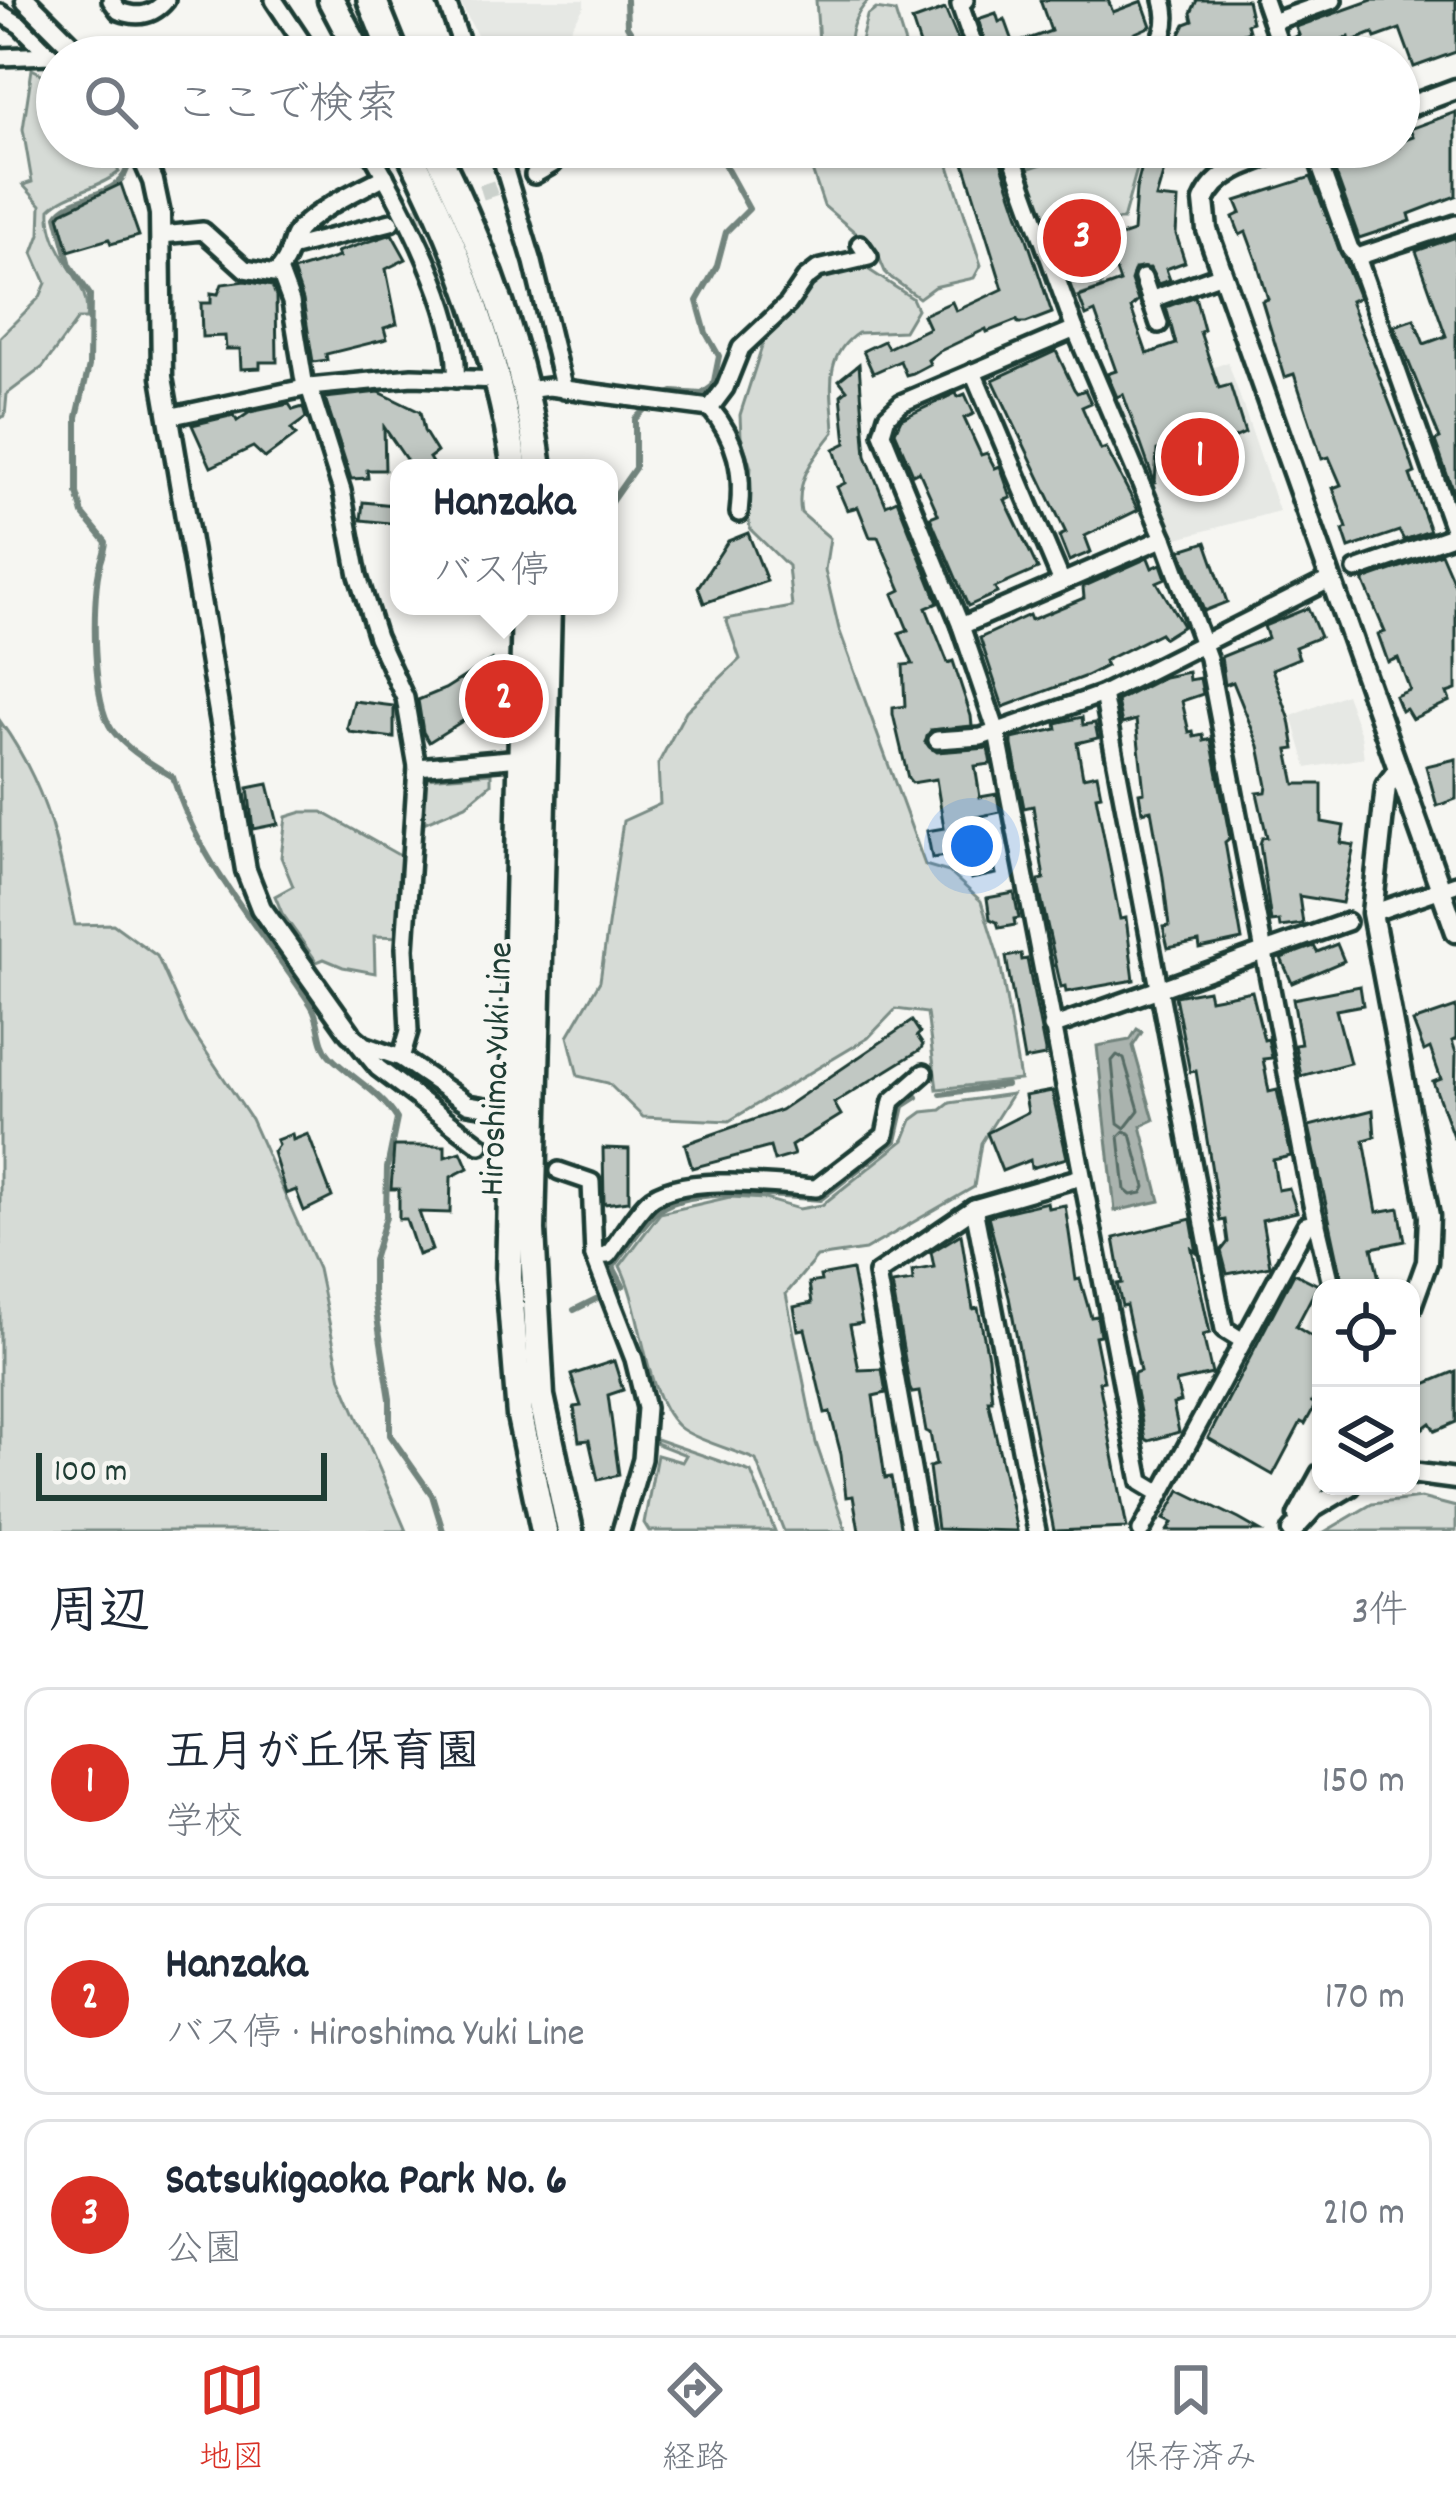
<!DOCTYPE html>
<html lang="ja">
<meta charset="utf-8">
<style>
:root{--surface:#fff;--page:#f2f2f3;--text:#1f2937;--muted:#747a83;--line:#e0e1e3;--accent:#d93025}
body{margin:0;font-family:Dekko,"Klee One",sans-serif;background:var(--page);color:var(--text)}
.controls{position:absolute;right:36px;bottom:36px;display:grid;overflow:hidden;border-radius:24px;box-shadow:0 3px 9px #0004}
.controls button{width:108px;height:108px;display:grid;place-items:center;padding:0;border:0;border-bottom:3px solid var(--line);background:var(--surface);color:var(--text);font:60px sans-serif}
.scale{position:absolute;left:36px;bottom:30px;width:291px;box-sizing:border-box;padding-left:12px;border:6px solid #1f3d34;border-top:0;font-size:33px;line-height:42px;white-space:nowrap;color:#1f3d34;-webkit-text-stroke:9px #f6f6f2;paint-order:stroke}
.you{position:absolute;left:972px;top:846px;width:42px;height:42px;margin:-30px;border:9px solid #fff;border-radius:50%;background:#1a73e8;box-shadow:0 0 0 18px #1a73e833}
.badge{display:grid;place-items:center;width:78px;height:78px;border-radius:50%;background:var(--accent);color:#fff;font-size:39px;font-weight:700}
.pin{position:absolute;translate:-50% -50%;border:6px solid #fff;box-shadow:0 3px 12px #0006}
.popup{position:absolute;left:390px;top:459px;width:228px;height:156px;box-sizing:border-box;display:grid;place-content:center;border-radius:24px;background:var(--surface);filter:drop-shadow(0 3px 9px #0005);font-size:39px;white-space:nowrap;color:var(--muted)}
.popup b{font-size:45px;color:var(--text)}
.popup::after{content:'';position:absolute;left:50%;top:100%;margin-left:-24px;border:24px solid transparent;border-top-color:var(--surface)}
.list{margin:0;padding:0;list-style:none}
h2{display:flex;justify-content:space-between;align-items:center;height:156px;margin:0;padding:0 48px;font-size:51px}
h2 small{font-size:39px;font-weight:400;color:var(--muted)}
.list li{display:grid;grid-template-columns:78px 1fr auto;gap:36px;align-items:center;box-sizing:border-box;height:192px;margin:0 24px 24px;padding:0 24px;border:3px solid var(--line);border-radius:24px}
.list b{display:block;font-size:45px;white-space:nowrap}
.list p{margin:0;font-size:39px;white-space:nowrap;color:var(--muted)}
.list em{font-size:39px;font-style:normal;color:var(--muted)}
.icon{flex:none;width:66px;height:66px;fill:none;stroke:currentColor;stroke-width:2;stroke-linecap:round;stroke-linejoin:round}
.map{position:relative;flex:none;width:1456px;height:1531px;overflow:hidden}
.search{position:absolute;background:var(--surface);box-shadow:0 3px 9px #0004;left:36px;right:36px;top:36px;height:132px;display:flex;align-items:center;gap:30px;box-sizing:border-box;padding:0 42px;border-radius:66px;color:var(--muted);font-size:45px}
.sheet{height:804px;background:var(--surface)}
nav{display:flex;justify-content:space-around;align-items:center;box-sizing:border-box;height:168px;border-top:3px solid var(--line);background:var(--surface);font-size:33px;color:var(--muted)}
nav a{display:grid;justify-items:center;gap:6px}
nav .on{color:var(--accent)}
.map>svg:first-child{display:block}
.built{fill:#e6e8e4}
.green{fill:#d6dbd6;stroke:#7a8c85;stroke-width:3}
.water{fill:#aab3ae;stroke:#72847d;stroke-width:3}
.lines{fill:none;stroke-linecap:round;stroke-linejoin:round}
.shore{stroke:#576c65;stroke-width:3}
.stream{stroke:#72847d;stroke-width:6}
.building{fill:#c1c8c3;stroke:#1f3d34;stroke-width:3}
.minor-tunnel{stroke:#cbd1cc;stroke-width:15;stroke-dasharray:15 8;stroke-linecap:butt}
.minor-casing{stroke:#1f3d34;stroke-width:24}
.tertiary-casing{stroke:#1f3d34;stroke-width:27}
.primary-casing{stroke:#1f3d34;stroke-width:33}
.motorway-casing{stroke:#1f3d34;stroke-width:36}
.minor{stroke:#f6f6f2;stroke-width:15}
.tertiary{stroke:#f6f6f2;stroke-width:18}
.primary{stroke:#f6f6f2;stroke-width:24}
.motorway{stroke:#f6f6f2;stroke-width:27}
.labels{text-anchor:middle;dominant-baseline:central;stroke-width:9;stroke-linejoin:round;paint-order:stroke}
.street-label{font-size:36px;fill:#1f3d34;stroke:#f6f6f2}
</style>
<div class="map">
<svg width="1456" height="1531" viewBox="0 0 1456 1531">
<rect width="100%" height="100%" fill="#f6f6f2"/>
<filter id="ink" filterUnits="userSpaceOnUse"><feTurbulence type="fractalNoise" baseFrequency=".00833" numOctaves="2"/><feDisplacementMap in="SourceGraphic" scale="24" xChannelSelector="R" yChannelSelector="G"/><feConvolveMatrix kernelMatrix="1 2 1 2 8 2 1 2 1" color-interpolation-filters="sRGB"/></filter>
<g filter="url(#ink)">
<g class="built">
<polygon points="480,0 584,0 584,7 552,57 488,57 460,2"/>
<polygon points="1228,362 1279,511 1174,539 1117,403"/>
<polygon points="1346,694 1361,735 1364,758 1307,768 1292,716"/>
</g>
<g class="green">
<path d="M816,0h53c-16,16 -21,35 -19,56l8,-3 9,-37 9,-7 19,3 14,45h-89z"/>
<path d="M32,69l25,13v65h50l12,25c-20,17 -51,19 -69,37 -3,47 43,70 36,110h-8l-35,48 -36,27 -2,22 -5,2v-81l40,-40 6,-14 -13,-30 7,-19 1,-29 -18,-20 9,-3 -9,-53z"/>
<polygon points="811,147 943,147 981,265 974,278 934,287 919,298 886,274 876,250 824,206 806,152"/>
<polygon points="1093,147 1143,147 1123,220 1117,220 1100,289 1073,298 1027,169"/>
<path d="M863,266l49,32 5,11 -13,22 -46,2c-37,24 -25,62 -24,99 -20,25 -39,48 -33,81l29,25 -5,32 14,59 86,236 24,7 32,29 19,61 20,118 -83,9 -10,-76 -31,-4 -28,29 -139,83 -86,-4 -35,-34 -30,-7 -10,-40 32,-55 23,-160 37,-17 -2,-40 28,-53 54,-52 -14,-40 66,-12 -4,-41 -38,-37 -3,-22 4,-39 -10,-31 -1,-22 26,-81 28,-22 9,-20 12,-13z"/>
<path d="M0,721c49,68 57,124 75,204l38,-1 44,32 30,67 64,96 67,150 23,110 65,152h-406z"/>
<polygon points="491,773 491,784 466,805 419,825 422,781 426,778"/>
<polygon points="302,812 322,812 404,858 403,937 374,936 375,973 343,967 324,959 317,962 282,913 275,896 293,886 281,857 286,817"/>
<path d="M1012,1094l-31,49 -7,44 -109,63 -48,7 -31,37 30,149 30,88h-62l-28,-71c-19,-9 -64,-21 -78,-34 -35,-34 -35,-115 -58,-160l40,-53 70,-16 35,2 34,10 23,-4 82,-65 8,-20 11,-8 18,-2 9,-7z"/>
<polygon points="656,1439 751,1472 775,1531 649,1531 644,1523 657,1455 682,1462 686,1455 655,1443"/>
<polygon points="1421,1498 1456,1507 1456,1531 1326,1531 1372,1504"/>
</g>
<polygon class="water" points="1137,1029 1142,1032 1133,1046 1154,1120 1141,1126 1160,1201 1115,1211 1097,1046 1130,1040"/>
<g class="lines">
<g class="shore">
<polygon points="1117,1055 1124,1059 1139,1110 1125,1128 1118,1123 1112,1061"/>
<polygon points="1124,1131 1131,1134 1145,1187 1142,1193 1131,1195 1125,1190 1119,1136"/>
</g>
<g class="stream">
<polyline points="626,0 627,26 647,57"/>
<path d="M114,147l13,22c-10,30 -57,24 -70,47l13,49 20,30 -1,71 -12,51v76l6,21 23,28c-1,11 -5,18 -7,28 -7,34 -7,132 13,160 16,21 39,33 61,47 25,86 89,153 138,228 10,15 6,37 19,51 21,22 51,36 67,63l-10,49 -1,49 -13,43v32l17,107v36l42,60 11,36"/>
<polyline points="661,397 673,392 702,394 713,386 719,356 706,333 697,301 717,266 726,232 749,209 723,162 726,147"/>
<polyline points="609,505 635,468 635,419 650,404"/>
<polyline points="941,1094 1006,1085"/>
<path d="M618,1288l5,-2 -10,-19c13,-17 26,-38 41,-53 30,-30 126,-18 166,-15l75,-58 8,-35 14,-9"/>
<polyline points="574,1310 596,1299"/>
</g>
</g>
<g class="building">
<polygon points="1040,0 1108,0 1113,12 1142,1 1151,26 1090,53 1087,45 1053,57 990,57 978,19 996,13 999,22 1005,19 1014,44 1051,31"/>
<polygon points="1197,0 1247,0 1252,22 1247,24 1249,31 1196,51 1193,57 1169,57 1185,24 1193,21 1191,13"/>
<polygon points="1372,0 1456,0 1456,52 1414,67 1400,29 1375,38 1373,33 1350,42 1349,37 1298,56 1292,38 1299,35 1296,27"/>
<polygon points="945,9 965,57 924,57 912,21"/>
<polygon points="1456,112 1456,196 1409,214 1411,221 1359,238 1331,160 1360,150 1363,156 1399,147 1399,142 1413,137 1410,129"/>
<polygon points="959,147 988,147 991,156 998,153 1052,313 1026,323 1018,323 1017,320 987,332 986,329 938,352 928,360 930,364 913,373 906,375 900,361 873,373 863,351 884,341 888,348 929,328 923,315 952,302 956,311 1003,289"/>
<polygon points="1022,147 1072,147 1072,149 1028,165"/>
<polygon points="1147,147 1171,147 1156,198 1178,200 1176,234 1185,262 1166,269 1170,280 1158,284 1150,268 1135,269 1131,281 1138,301 1131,308 1147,354 1176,344 1166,307 1195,296 1204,330 1200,332 1219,388 1230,385 1245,433 1216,446 1210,431 1157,450 1155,484 1123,394 1117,397 1107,374 1116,371 1095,312 1086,316 1079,297 1120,282 1111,257 1116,255 1112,245 1120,242 1118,237 1133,232 1136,189"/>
<polygon points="1311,177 1359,298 1350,301 1405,443 1415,473 1410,475 1430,531 1404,540 1399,531 1349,548 1343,530 1347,528 1333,488 1341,485 1329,457 1322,459 1294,374 1285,377 1262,301 1268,299 1257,262 1246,232 1240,235 1233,217 1241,213 1236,201"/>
<polygon points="121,184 139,236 111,244 109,239 69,251 59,216 62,212"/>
<polygon points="392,234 406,259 386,269 397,324 384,328 387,339 326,354 327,360 313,362 303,300 293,271 339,257 337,252"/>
<polygon points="1456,237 1456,494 1454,494 1435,441 1440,439 1394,326 1414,319 1424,344 1446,336 1416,251"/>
<polygon points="245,281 272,286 276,296 277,362 260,362 260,368 241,369 240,349 226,349 225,336 202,337 201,303 211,303 211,293 218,294 222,284"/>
<polygon points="1056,351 1074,389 1077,393 1085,390 1091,403 1082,407 1101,450 1106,448 1138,510 1085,536 1091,552 1069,561 1059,536 1066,533 993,380"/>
<polygon points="859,364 866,456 886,505 897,500 938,603 926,608 948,663 953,661 971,716 972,726 931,730 925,742 937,752 988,748 991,764 975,766 980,797 997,794 1000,812 972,818 979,851 932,858 927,831 944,828 936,779 912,783 908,778 893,714 893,708 905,706 903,665 913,664 899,633 908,630 893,594 901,590 878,537 870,537 858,507 847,510 837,487 845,483 834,449 846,443 841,395 847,390 839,380"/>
<polygon points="379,392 420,412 424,431 437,452 429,458 435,468 412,468 384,427 385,470 367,470 368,478 351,479 325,398"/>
<polygon points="956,393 958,397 965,394 974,414 964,418 981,455 987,453 995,468 1000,466 1011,498 1005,500 1038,569 995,588 997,593 968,606 930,517 938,514 919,471 913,474 895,432 901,419"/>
<polygon points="289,404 293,410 303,407 306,418 291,429 296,435 265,458 253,447 211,467 192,425 234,415 237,421 250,412"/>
<polygon points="363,502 394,505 399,509 399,524 361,520"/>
<polygon points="748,533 767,581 704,603 698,587 728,541"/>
<polygon points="1206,542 1227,602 1204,611 1181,550"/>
<polygon points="1441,553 1456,588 1456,690 1447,693 1450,701 1412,719 1406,709 1401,711 1395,696 1410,690 1398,658 1388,662 1378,634 1385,632 1363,580"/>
<polygon points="1148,558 1152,568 1161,564 1166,578 1157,582 1183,626 1164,638 1160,633 1104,661 1106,666 1086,676 1003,707 980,638 1029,615 1031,620 1084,598 1083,587"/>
<polygon points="1308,608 1320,637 1295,647 1299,658 1272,669 1290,720 1295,749 1288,750 1295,784 1322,784 1322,822 1344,826 1341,843 1354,845 1342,903 1299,896 1303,924 1280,927 1279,921 1271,922 1260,844 1262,838 1267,837 1257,793 1266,792 1267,786 1259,746 1233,682 1225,685 1221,657 1268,638 1264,626"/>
<polygon points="491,660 493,702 429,742 423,732 418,700 445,689"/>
<polygon points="1188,672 1189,680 1200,678 1203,694 1182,701 1189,732 1193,731 1194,737 1203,735 1204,741 1211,739 1230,838 1225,842 1242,940 1200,949 1199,942 1168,948 1163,927 1169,926 1163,877 1151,810 1142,812 1139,793 1144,792 1136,720 1122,724 1117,701 1164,677"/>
<polygon points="354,701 394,706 394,738 350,732 347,728"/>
<polygon points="1082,717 1083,725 1095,723 1098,738 1077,743 1083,777 1097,774 1101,795 1096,796 1120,919 1126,918 1134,980 1066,992 1065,986 1061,987 1039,888 1039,880 1044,879 1033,806 1024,808 1012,745 1012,739 1057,729 1056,723"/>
<polygon points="1456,759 1456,799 1437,806 1426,766"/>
<polygon points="268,784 278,824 253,829 248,788"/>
<polygon points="992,855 996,874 971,879 967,860"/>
<polygon points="1014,893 1019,918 1014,919 1015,925 999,928 997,922 990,919 987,898"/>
<polygon points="1337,944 1344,961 1292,983 1281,958 1314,946 1317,952"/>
<polygon points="1021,954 1022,960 1027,959 1045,1051 1045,1056 1024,1060 1006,957"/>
<polygon points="1360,986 1363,1005 1336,1010 1350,1063 1301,1076 1295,1045 1301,1044 1293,999"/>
<polygon points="1208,990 1210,999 1252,991 1264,1040 1268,1039 1272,1058 1263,1059 1269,1092 1277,1090 1291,1156 1273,1160 1278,1190 1289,1188 1297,1212 1262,1220 1270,1266 1227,1274 1221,1251 1228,1242 1225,1220 1220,1221 1196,1071 1190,1072 1175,996"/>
<polygon points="1456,1007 1456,1039 1452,1041 1456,1053 1454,1139 1433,1082 1441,1079 1430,1048 1424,1051 1413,1022"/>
<polygon points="912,1021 920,1033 917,1036 923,1045 920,1050 834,1103 841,1115 791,1146 794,1155 774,1161 770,1147 692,1168 685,1144 781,1110"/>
<polygon points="1052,1091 1067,1158 1031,1168 1030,1160 1002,1171 987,1133 1028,1112 1025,1096"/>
<polygon points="1373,1110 1375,1137 1364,1140 1377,1212 1399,1208 1405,1241 1372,1248 1381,1288 1344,1288 1309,1126"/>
<polygon points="292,1134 293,1140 308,1134 332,1197 304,1211 296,1190 286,1194 273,1152 278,1145 276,1140"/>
<polygon points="394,1146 445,1146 445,1157 461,1152 468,1168 451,1177 450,1213 419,1212 432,1250 418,1255 406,1219 399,1219 399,1189 391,1189"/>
<polygon points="603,1148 629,1149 629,1201 604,1204"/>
<polygon points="1047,1202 1048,1208 1065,1205 1076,1280 1080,1279 1091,1317 1097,1316 1100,1335 1095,1336 1104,1381 1099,1382 1127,1528 1054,1531 1009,1297 988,1216"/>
<polygon points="1191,1219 1197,1253 1192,1249 1210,1333 1203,1335 1212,1374 1176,1382 1181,1402 1173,1404 1179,1432 1149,1441 1145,1439 1134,1381 1134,1373 1140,1371 1126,1305 1122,1306 1117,1284 1122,1283 1114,1238"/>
<polygon points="961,1234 973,1309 978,1308 988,1357 992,1400 988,1400 1017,1531 937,1529 929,1467 936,1465 930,1433 926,1431 919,1392 912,1393 910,1389 892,1284 913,1281 912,1271 934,1267 931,1252"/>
<polygon points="852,1270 862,1323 850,1325 859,1370 882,1369 886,1393 873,1396 885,1478 891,1477 901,1531 859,1531 853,1496 846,1497 841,1454 830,1412 825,1413 805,1329 798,1330 794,1307 812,1303 809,1283 821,1281 820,1276"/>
<polygon points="1294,1273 1318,1285 1296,1327 1321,1342 1321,1386 1312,1402 1316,1404 1305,1424 1301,1422 1273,1475 1208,1438"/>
<polygon points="614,1361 623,1390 608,1395 619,1475 598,1480 589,1440 579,1441 574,1407 581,1406 571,1375"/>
<polygon points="1456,1371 1456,1422 1435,1431 1430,1423 1411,1437 1411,1409 1422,1405 1415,1388"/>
<polygon points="1180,1490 1239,1519 1260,1531 1167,1531 1172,1523 1164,1519"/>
</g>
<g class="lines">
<g class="minor-tunnel">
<polyline points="394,221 534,175"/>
<polyline points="480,1145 559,1171"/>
</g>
<g class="minor-casing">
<g id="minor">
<path d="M111,0l8,11c19,7 34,5 47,-11"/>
<polyline points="274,0 312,57"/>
<polyline points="446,0 466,57"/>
<polyline points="965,0 960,5 978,57"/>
<polyline points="1264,0 1284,57"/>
<polyline points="0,13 20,25 50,55"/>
<polyline points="1272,22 1333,0"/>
<polyline points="0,57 50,55 55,60"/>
<polyline points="613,57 623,43"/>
<path d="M1144,57c20,-14 26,-34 19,-57"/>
<path d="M368,147c33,56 93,168 88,232"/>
<polyline points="498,147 533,262 564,390"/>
<polyline points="1009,147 1075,329 1164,538 1208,658 1312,1204 1332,1288"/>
<polyline points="1316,155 1350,249 1357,257 1456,537"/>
<polyline points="534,175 553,164 563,147"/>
<path d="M162,235l41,-4 42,38 29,5c20,-16 13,-35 28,-48 23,-21 56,-35 83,-50"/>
<polyline points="294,247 391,222"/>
<polyline points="1357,257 1456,224"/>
<polyline points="279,270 291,302 305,387"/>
<polyline points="1143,278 1159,324"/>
<polyline points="1150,300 1222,274"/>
<polyline points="1075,329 901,403 887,416 882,433 961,626 997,732 1141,1482 1161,1494"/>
<polyline points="973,372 1062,582"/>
<polyline points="309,387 342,491 358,576 377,637 405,698 417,767 405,948 409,1031 401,1058"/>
<path d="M526,390l23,-3 161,21c27,32 34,64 29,105"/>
<polyline points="710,408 725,388 741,348 788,304 805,279 818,269 869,257 860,244"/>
<polyline points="168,417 309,387 412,377 500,380"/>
<polyline points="1356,570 1455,535"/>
<polyline points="961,626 1164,538"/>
<polyline points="1103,694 1224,1329 1243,1341"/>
<polyline points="937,740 981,737 1103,694 1331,579"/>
<polyline points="417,767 521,758"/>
<polyline points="1372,913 1456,884"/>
<polyline points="1052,1027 1347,922"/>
<polyline points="350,1033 364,1045 401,1058 468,1104 510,1111"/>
<polyline points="355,1040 378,1068 480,1145"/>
<polyline points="559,1171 591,1182 594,1256 634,1359 646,1408 642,1459 621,1531"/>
<polyline points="974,1208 1037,1531"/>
<path d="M594,1256l14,-1c13,-17 25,-39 40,-54 30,-28 129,-16 168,-13l69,-53 7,-34 32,-28"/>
<polyline points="923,1531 877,1274 974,1208 1081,1177"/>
<polyline points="1141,1531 1306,1225 1317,1222"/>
</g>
</g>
<g class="tertiary-casing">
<g id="tertiary">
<polyline points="26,0 83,57"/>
<polyline points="1399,110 1456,89"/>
<polyline points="138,147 153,181 160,214 162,377 246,870 261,908 350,1033"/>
<path d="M1294,147c-33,12 -75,19 -90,54l3,29 249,702"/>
<polyline points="1398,770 1386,786 1372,913 1429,1216 1427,1262 1411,1306"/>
<polyline points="1411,1473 1456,1479"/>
<polyline points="1298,1516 1321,1474"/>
<polyline points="1292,1531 1313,1508 1350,1486"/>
</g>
</g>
<g class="primary-casing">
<g id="primary">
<polyline points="331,0 361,57"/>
<path d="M407,147c53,103 90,206 108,321"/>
<path d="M434,147c51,102 90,207 105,321"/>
<polyline points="525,606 509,1278 520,1416 544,1531"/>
<polyline points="548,606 532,1230 541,1396 570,1531"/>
</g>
</g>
<g class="motorway-casing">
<polyline id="motorway" points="372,0 395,57"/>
</g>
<use href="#minor" class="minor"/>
<use href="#tertiary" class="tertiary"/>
<use href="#primary" class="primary"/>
<use href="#motorway" class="motorway"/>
</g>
</g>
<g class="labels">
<g class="street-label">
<text transform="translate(499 1069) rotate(-88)">Hiroshima Yuki Line</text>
</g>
</g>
</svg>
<div class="controls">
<button><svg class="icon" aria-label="locate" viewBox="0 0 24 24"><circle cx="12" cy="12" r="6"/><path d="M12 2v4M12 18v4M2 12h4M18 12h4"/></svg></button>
<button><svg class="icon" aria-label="layers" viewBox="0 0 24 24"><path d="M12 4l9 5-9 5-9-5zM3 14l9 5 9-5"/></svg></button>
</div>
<div class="scale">100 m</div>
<div class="you"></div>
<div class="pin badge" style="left:1200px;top:457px">1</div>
<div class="pin badge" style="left:504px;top:699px">2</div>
<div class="popup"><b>Hanzaka</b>バス停</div>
<div class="pin badge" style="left:1082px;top:238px">3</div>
<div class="search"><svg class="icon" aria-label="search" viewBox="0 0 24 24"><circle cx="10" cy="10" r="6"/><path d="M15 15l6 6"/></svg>ここで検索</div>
</div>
<section class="sheet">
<h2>周辺<small>3件</small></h2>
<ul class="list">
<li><span class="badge">1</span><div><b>五月が丘保育園</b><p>学校</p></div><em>150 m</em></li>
<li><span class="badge">2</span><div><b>Hanzaka</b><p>バス停 · Hiroshima Yuki Line</p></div><em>170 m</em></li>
<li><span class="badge">3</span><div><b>Satsukigaoka Park No. 6</b><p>公園</p></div><em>210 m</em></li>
</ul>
</section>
<nav>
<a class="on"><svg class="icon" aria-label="map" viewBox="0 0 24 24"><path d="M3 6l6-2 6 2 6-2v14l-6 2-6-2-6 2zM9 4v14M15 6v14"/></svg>地図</a>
<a><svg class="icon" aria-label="directions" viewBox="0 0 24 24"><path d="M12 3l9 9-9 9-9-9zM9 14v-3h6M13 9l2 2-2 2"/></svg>経路</a>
<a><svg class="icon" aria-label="saved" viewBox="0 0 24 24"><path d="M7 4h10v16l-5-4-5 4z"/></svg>保存済み</a>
</nav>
